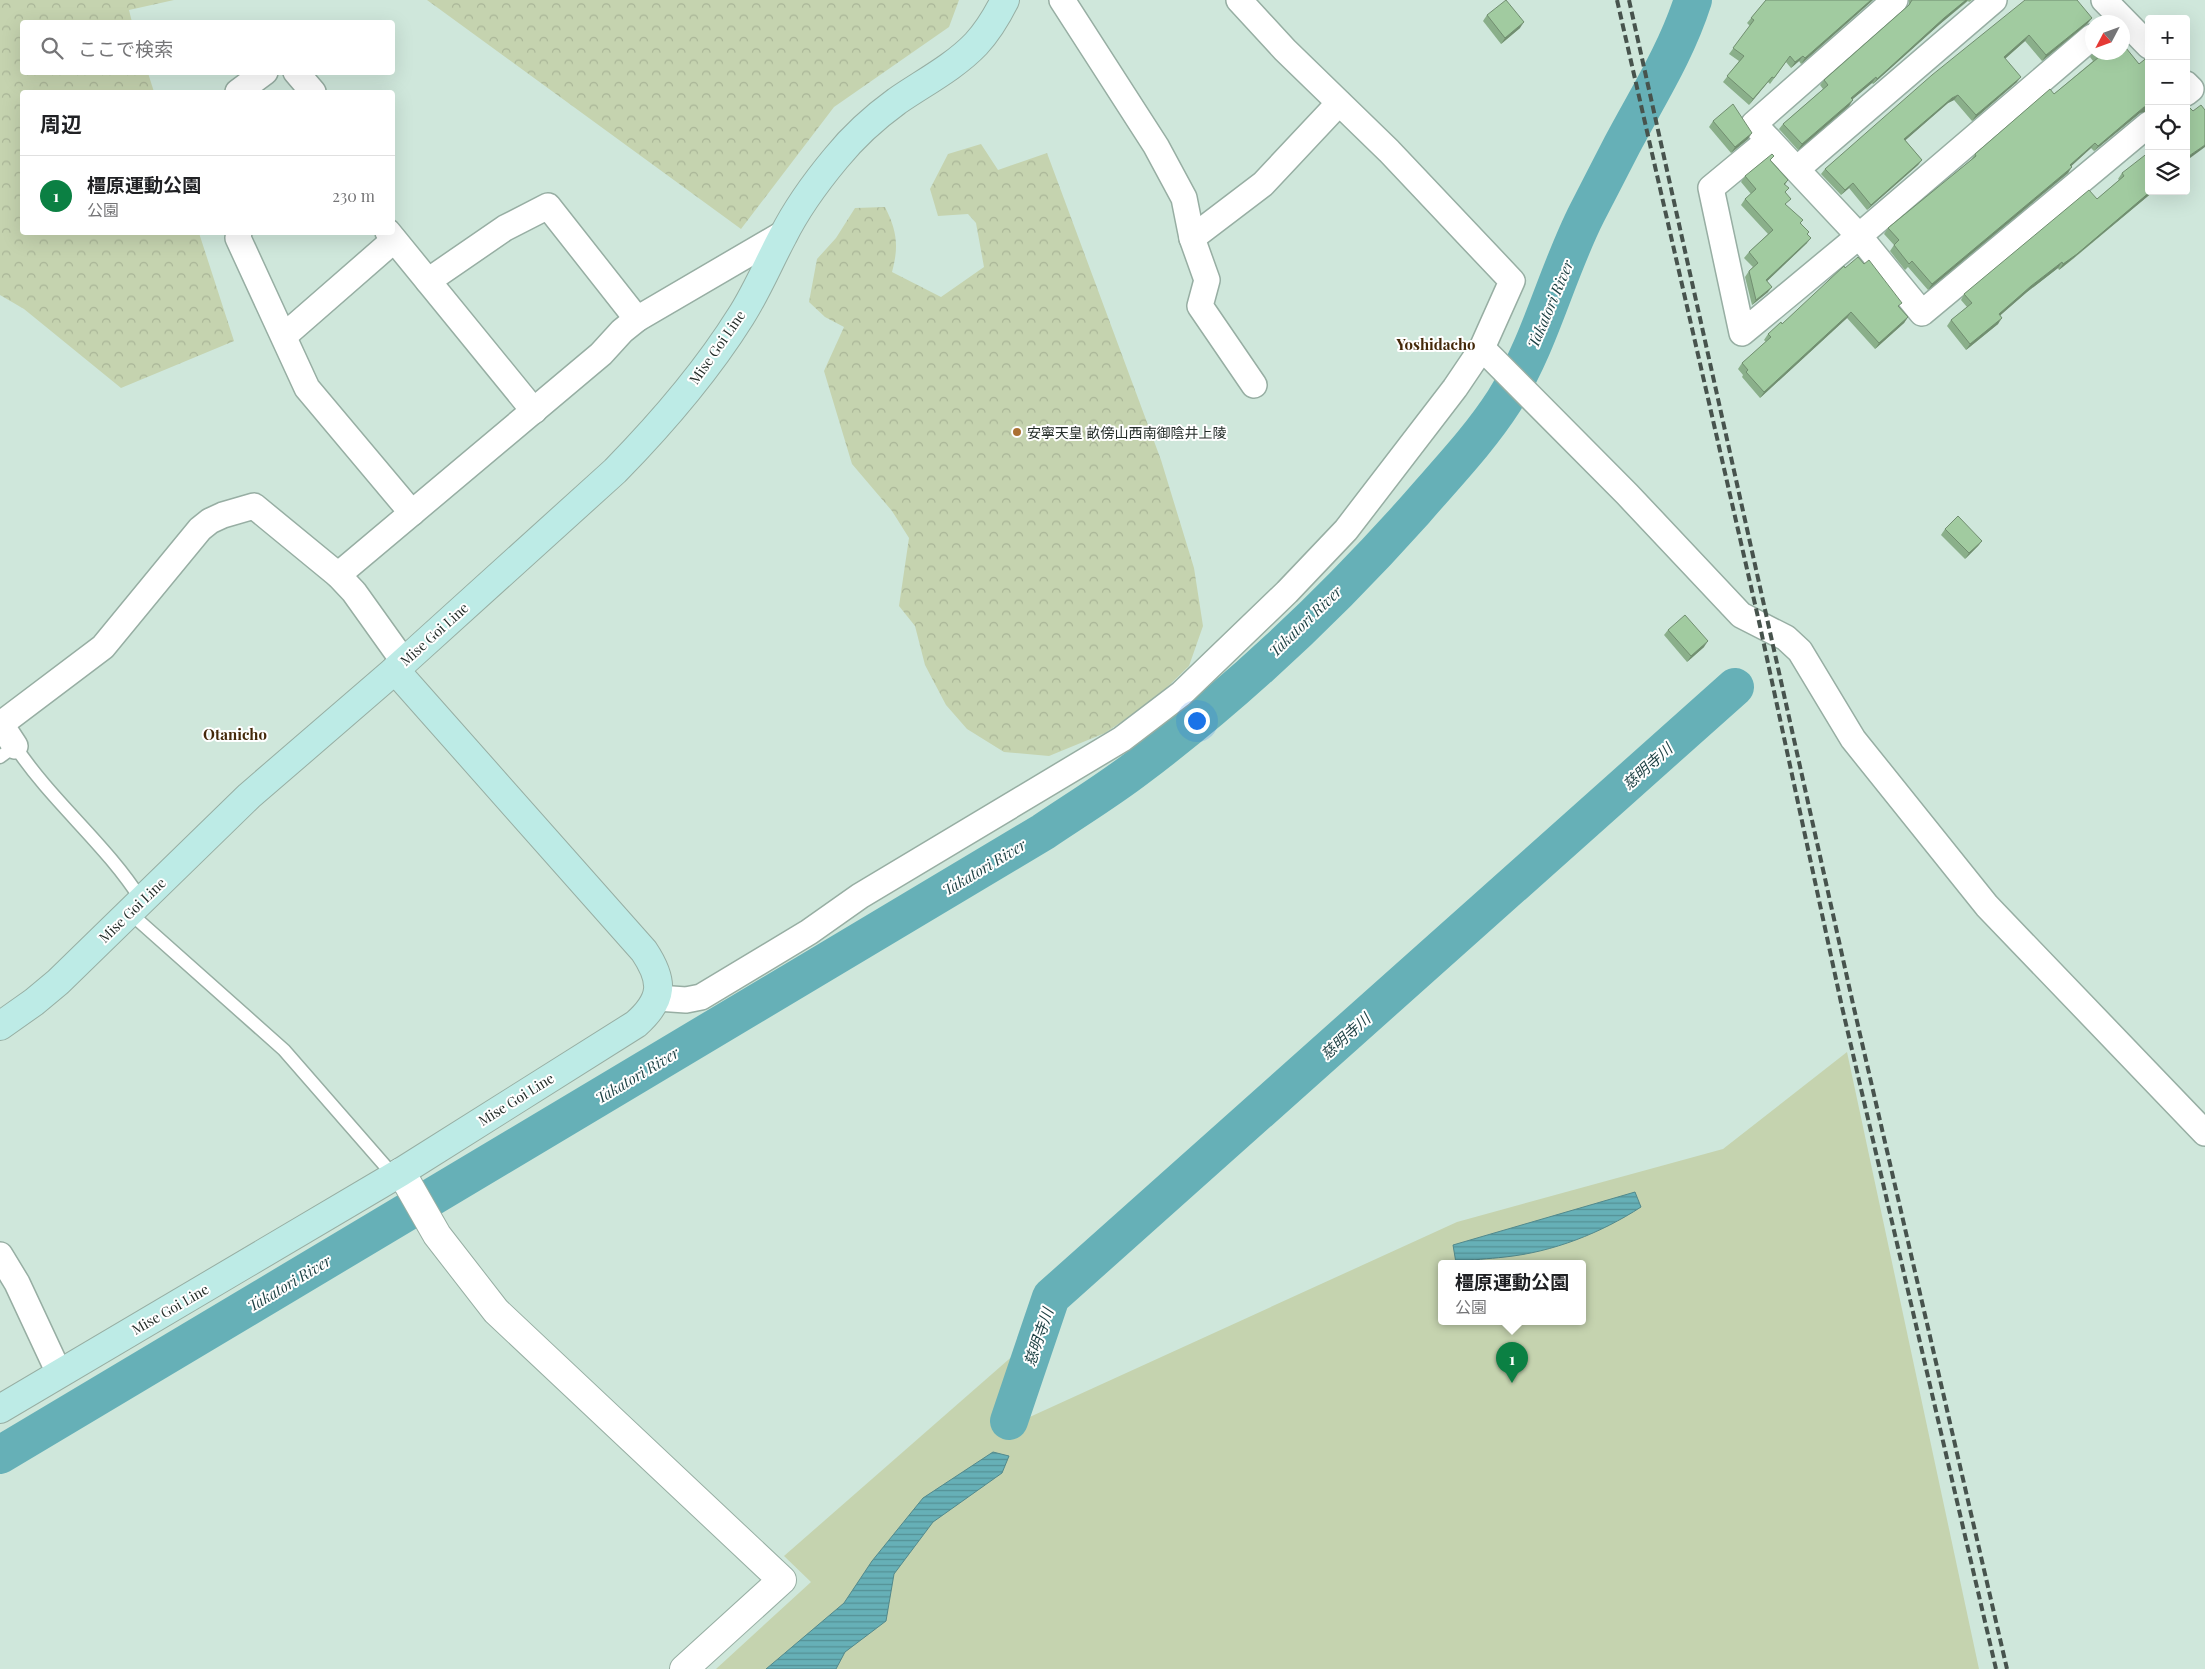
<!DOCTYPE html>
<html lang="ja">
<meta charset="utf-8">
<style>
:root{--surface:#fff;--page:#f6f6f6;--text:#202124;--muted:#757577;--line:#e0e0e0;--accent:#0b8043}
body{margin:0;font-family:"Playfair Display","Noto Sans JP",serif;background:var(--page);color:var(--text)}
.controls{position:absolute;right:15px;top:15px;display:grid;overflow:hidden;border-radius:5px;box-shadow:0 5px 20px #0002}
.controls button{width:45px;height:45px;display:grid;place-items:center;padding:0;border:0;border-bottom:1px solid var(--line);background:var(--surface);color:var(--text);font:25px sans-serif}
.compass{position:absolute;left:2085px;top:15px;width:45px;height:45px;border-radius:50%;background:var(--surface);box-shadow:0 5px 20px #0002;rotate:229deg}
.you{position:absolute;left:1196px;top:720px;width:18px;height:18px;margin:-12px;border:4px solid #fff;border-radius:50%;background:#1a73e8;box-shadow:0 0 0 8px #1a73e833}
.badge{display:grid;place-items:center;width:32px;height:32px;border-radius:50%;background:var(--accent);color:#fff;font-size:16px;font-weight:700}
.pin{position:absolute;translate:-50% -41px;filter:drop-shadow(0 1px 2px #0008)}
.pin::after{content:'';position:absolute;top:26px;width:18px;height:15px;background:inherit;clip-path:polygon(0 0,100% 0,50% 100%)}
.popup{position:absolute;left:1438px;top:1260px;width:148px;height:65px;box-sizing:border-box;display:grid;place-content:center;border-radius:5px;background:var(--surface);filter:drop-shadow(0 1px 4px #0005);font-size:16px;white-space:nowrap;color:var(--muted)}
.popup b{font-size:19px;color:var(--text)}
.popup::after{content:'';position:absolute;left:50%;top:100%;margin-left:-10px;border:10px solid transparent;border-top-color:var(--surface)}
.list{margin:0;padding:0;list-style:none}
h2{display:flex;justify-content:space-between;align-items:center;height:65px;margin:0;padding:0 20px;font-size:21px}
h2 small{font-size:16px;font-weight:400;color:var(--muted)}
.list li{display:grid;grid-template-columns:32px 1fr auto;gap:15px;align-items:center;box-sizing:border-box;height:80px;padding:0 20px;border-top:1px solid var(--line)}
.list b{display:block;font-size:19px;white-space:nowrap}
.list p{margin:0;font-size:16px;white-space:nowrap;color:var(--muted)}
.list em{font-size:16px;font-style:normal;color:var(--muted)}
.icon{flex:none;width:28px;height:28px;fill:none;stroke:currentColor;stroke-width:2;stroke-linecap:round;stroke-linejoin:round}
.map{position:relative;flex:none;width:2205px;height:1669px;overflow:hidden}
.search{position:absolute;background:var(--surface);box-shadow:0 5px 20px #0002;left:20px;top:20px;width:375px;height:55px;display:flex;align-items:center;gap:12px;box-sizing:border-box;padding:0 18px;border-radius:5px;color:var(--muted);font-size:19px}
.panel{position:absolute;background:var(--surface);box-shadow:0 5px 20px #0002;left:20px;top:90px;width:375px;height:145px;border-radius:5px}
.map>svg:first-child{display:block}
.green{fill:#c5d3af;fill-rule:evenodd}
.forest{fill:url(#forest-crowns)}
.water{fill:url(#water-rules);stroke:#52898c}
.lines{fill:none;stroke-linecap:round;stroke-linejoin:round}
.river{stroke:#66b0b7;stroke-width:38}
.service-casing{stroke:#97aea3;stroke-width:15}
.minor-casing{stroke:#97aea3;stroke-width:28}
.tertiary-casing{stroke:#97aea3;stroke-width:30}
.secondary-casing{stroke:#97aea3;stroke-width:30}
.service{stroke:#fff;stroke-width:12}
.minor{stroke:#fff;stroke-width:25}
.tertiary{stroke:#fff;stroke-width:28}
.secondary{stroke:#bdebe6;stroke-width:28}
.rail{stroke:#47534d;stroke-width:4;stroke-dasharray:8 4;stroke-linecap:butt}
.wall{fill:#8aaf8a}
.shaded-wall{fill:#718e70}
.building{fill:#a1cba0;stroke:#718e70}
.poi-dot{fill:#ab7032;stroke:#fff;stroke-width:2}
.labels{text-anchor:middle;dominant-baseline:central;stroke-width:4;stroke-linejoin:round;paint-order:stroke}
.street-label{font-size:14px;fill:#242d29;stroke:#fff}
.poi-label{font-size:14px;fill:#242d29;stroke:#fff;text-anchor:start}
.water-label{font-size:15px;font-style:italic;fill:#1b3f42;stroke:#fff}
.neighbourhood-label{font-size:15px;font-weight:bold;fill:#442809;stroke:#fff}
</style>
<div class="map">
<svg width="2205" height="1669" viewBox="0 0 2205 1669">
<defs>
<pattern id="forest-crowns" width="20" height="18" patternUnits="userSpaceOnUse" patternTransform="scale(1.25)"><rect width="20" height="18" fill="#c5d3af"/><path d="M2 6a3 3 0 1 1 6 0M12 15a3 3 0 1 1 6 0" fill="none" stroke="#a9b597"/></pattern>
<pattern id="water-rules" width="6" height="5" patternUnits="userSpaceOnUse" patternTransform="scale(1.25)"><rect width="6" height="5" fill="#66b0b7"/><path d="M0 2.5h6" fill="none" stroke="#549095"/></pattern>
</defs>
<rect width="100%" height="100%" fill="#cfe7db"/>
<path class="green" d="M1847,1052l132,617h-1263l95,-87 -27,-26 247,-216 -34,88 15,-3 445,-203 266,-73zM1442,1264h140v58h-140z"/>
<g class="forest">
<polygon points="0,0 174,0 129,10 132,22 22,22 22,72 148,73 154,92 22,92 22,232 199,233 234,341 121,388 24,309 0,295"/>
<polygon points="427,0 959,0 949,27 834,107 741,229"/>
<path d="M981,144l17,26 49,-17 114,307 33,108 9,58 -14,40 -34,33 -50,34 -56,23 -45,-4 -37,-23 -21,-24 -21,-40 -10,-39 -16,-20 10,-68 -17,-27 -40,-47 -28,-93 20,-44 -19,-10 -16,-15 8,-43 19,-21 19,-30 30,-1c12,24 14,39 7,65l49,25 43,-30 -8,-44 -8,-9 -30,2 -8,-27 18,-35z"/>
</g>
<g class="water">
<path d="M1635,1192l6,15c-40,26 -88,45 -136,50 -17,2 -32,2 -49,6l-3,-18z"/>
<polygon points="993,1452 1009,1456 1002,1473 933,1522 894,1574 886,1621 845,1652 836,1669 766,1669 844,1603 872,1561 923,1498"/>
</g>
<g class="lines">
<g class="river">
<polyline points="1009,1421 1051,1297 1735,687"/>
<path d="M0,1455l1043,-623c31,-21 64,-41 94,-64 101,-76 194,-164 278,-258 30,-35 64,-70 89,-109 37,-59 52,-127 83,-188 12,-23 23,-45 35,-68 26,-49 54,-92 71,-145"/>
</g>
<g class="service-casing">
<g id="service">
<path d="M0,757l15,-11c37,56 91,98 127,155"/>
<polyline points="130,913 284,1050 394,1176"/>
</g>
</g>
<g class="minor-casing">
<g id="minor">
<polyline points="1062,0 1156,146 1184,198 1192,238 1207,280 1200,306 1254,385"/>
<polyline points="1895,0 1754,124 1859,236 1922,313 2149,124"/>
<polyline points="2104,0 2149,46"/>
<polyline points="296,72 313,92"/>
<polyline points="2186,84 2191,89 2186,93"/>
<polyline points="238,92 265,72"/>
<polyline points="1769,140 1711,188 1742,333 1859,236 2092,37"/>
<polyline points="1797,169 1994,0"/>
<polyline points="239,232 238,238 307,388 412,513"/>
<polyline points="388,232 534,411"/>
<polyline points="1192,238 1263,184 1339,103"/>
<polyline points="428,281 505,228 548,206 637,319"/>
<polyline points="284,336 394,240"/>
<polyline points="1482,348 1627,494 1741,615 1786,638 1800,651 1853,739 1987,906 2205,1133"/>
<polyline points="338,575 601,354 622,331 637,319 784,233"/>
<polyline points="0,723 15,746"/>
<polyline points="1,724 103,647 200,529 210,521 223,515 254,506 338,575 354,592 404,662"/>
<polyline points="657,998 686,1000 701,997 809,932 860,896 1122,739 1181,694 1287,592 1346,530 1455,388 1482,348 1512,281 1389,151 1285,50 1239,0"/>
<polyline points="0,1255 17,1283 59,1373"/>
</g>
</g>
<g class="tertiary-casing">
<polyline id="tertiary" points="401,1172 437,1235 496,1311 782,1580 684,1669"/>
</g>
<g class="secondary-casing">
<g id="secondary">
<path d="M0,1026l34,-24 24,-20 191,-186 146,-126 220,-199c46,-47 91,-99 126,-155 16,-25 28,-54 42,-80 14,-28 33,-54 53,-78 17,-21 39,-41 61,-57 26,-18 57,-34 79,-57 12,-13 21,-28 29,-44"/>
<path d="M0,1409l401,-237 235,-148c28,-25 28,-43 8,-73l-249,-281"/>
</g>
</g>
<use href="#service" class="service"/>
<use href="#minor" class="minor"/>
<use href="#tertiary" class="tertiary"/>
<use href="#secondary" class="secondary"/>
<g class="rail">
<polyline points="1617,0 1760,626 1842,1007 1996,1669"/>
<polyline points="1629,0 1853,1004 2007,1669"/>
</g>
</g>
<g class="wall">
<polygon points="1766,0 1873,0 1801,64 1799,61 1791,68 1786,62 1770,84 1768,82 1749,105 1723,82 1739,61 1729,54 1750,26 1747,23"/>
<polygon points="1909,0 1972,0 1969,2 1968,1 1940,24 1873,84 1872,83 1852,99 1849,106 1798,150 1779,129 1783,124 1823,89 1820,85 1824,80 1908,6 1909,4"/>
<polygon points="2019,6 2088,23 2042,61 2025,41 2005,59 2017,82 1972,121 1954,100 1948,103 1905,140 1922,160 1918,165 1867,210 1849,188 1841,195 1821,174 1825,169"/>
<polygon points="1487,15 1520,28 1501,44 1483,21"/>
<polygon points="2094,52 2122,52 2140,113 2094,151 2091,148 2071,166 2068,173 1928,290 1908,267 1905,270 1890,251 1894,245 1884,234 1888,228 1971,160 1975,154 2054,94 2093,61 2090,57"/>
<polygon points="1713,121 1748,139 1731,153 1709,127"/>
<polygon points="1771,161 1788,180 1785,185 1786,205 1801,223 1807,234 1807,243 1767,281 1768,292 1752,305 1745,277 1749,271 1753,267 1744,258 1749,252 1768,234 1741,205 1745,199 1751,194 1741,182 1745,176"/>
<polygon points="2122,173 2149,191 2154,191 2073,259 2059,270 2058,268 2027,292 2000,315 1998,324 1966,350 1947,326 1951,320 1967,307 1961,300 1964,294 2097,199 2119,180 2118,179"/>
<polygon points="1845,268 1899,307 1908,317 1904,323 1875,349 1847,318 1760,398 1742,377 1743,375 1738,369 1742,363 1766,342 1764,340 1768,334 1782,324"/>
<polygon points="1945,529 1982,541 1978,546 1965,559 1941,535"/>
<polygon points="1668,630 1704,647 1687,662 1664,635"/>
</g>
<g class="shaded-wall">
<polygon points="1871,0 1873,0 1801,64 1805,58"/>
<polygon points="1966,0 1968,0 1940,24 1873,84 1877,79 1944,18"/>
<polygon points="2092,18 2088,23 2042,61 2046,55"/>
<polygon points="1524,22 1520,28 1501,44 1505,38"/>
<polygon points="2029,35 2025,41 2000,63 2004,57"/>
<polygon points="1803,56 1799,61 1791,68 1795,62"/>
<polygon points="1772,77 1768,82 1749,105 1753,99"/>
<polygon points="1876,77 1872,83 1847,104 1851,98"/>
<polygon points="2021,77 2017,82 1972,121 1976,115"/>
<polygon points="1958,95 1954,100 1948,103 1900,145 1904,139 1952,98"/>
<polygon points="1853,100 1849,106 1798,150 1802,144"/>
<polygon points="2149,106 2149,111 2140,113 2094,151 2098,146 2144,107"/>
<polygon points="1752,133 1748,139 1731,153 1735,147"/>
<polygon points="2095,143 2091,148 2066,171 2070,165"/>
<polygon points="2205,145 2205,147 2186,161 2186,158"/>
<polygon points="1922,160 1918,165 1867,210 1871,205"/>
<polygon points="2072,167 2068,173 1928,290 1932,284"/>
<polygon points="1853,183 1849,188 1841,195 1845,190"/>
<polygon points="2151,191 2154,191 2059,270 2063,264"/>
<polygon points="1811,238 1807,243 1762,286 1766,280"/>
<polygon points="2062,262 2058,268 2027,292 1995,320 1999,314 2031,286"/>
<polygon points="1772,287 1768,292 1752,305 1756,300"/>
<polygon points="1851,312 1847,318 1760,398 1764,392"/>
<polygon points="1908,317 1904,323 1875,349 1879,343"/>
<polygon points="2002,318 1998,324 1966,350 1970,344"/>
<polygon points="1982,541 1978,546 1965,559 1969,553"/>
<polygon points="1708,641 1704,647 1687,662 1691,656"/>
</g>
<g class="building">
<polygon points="1506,0 1524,22 1505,38 1487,15"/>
<polygon points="1766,0 1871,0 1805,58 1803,56 1795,62 1790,56 1774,78 1772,77 1753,99 1727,76 1744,56 1733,48 1754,20 1751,18"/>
<polygon points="1912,0 1966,0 1944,18 1877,79 1876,77 1851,98 1853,100 1802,144 1783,124 1828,85 1824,80 1909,5"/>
<polygon points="2025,0 2077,0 2092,18 2046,55 2029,35 2004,57 2021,77 1976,115 1958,95 1952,98 1904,139 1922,160 1871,205 1853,183 1845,190 1825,169 1932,75"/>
<polygon points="2122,43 2139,64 2149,56 2149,106 2144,107 2098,146 2095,143 2070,165 2072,167 1932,284 1912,261 1909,264 1894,245 1899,240 1888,228 1976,156 1975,154 2050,89 2054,94 2099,57 2095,52 2122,52"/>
<polygon points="1733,104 1752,133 1735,147 1713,121"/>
<polygon points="2186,104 2193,111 2201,105 2205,110 2205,145 2186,158"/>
<polygon points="2149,152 2149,191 2151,191 2077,254 2063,264 2062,262 2031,286 1999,314 2002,318 1970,344 1951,320 1972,303 1964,294 2089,190 2097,199 2124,176 2122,173"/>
<polygon points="1772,154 1774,156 1770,160 1788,180 1784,184 1789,188 1785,192 1791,199 1785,204 1803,220 1800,223 1809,232 1807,234 1811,238 1766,280 1772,287 1756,300 1749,271 1758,263 1749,252 1773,230 1745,199 1756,189 1745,176"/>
<polygon points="1858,257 1864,264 1869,260 1902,303 1898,306 1908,317 1879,343 1851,312 1764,392 1746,372 1748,370 1742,363 1771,337 1768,334 1781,322 1782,324 1844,266 1845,268"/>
<polygon points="1958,516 1982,541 1969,553 1945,529"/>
<polygon points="1685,615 1708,641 1691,656 1668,630"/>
</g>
<circle class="poi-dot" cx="1017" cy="432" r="5"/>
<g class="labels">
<g class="street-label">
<text transform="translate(717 347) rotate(-55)">Mise Goi Line</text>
<text transform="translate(434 634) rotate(-42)">Mise Goi Line</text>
<text transform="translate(132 910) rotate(-44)">Mise Goi Line</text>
<text transform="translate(516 1099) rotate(-32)">Mise Goi Line</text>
<text transform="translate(170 1309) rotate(-30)">Mise Goi Line</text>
</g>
<g class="poi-label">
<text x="1027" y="432">安寧天皇 畝傍山西南御陰井上陵</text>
</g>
<g class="water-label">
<text transform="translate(1550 304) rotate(-67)">Takatori River</text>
<text transform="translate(1305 621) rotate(-44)">Takatori River</text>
<text transform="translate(1647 766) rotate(-42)">慈明寺川</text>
<text transform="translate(984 867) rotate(-31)">Takatori River</text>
<text transform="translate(1345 1036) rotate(-42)">慈明寺川</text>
<text transform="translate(637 1075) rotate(-31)">Takatori River</text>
<text transform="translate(289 1283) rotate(-31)">Takatori River</text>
<text transform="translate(1038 1337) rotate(-71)">慈明寺川</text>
</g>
<g class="neighbourhood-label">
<text x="1436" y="344">Yoshidacho</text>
<text x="235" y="734">Otanicho</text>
</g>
</g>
</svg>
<div class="controls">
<button>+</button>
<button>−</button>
<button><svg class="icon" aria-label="locate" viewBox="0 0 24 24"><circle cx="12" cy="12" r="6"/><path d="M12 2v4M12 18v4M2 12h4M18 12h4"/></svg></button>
<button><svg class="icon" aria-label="layers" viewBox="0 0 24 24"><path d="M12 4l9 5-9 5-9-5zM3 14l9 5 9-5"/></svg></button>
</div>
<svg class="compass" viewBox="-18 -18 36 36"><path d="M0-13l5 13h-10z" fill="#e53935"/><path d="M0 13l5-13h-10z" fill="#757577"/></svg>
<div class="you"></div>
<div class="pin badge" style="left:1512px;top:1383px">1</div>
<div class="popup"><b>橿原運動公園</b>公園</div>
<div class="search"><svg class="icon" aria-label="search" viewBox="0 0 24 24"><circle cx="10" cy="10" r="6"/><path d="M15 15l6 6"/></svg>ここで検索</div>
<section class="panel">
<h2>周辺<small></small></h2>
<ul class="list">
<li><span class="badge">1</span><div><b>橿原運動公園</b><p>公園</p></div><em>230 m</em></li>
</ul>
</section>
</div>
